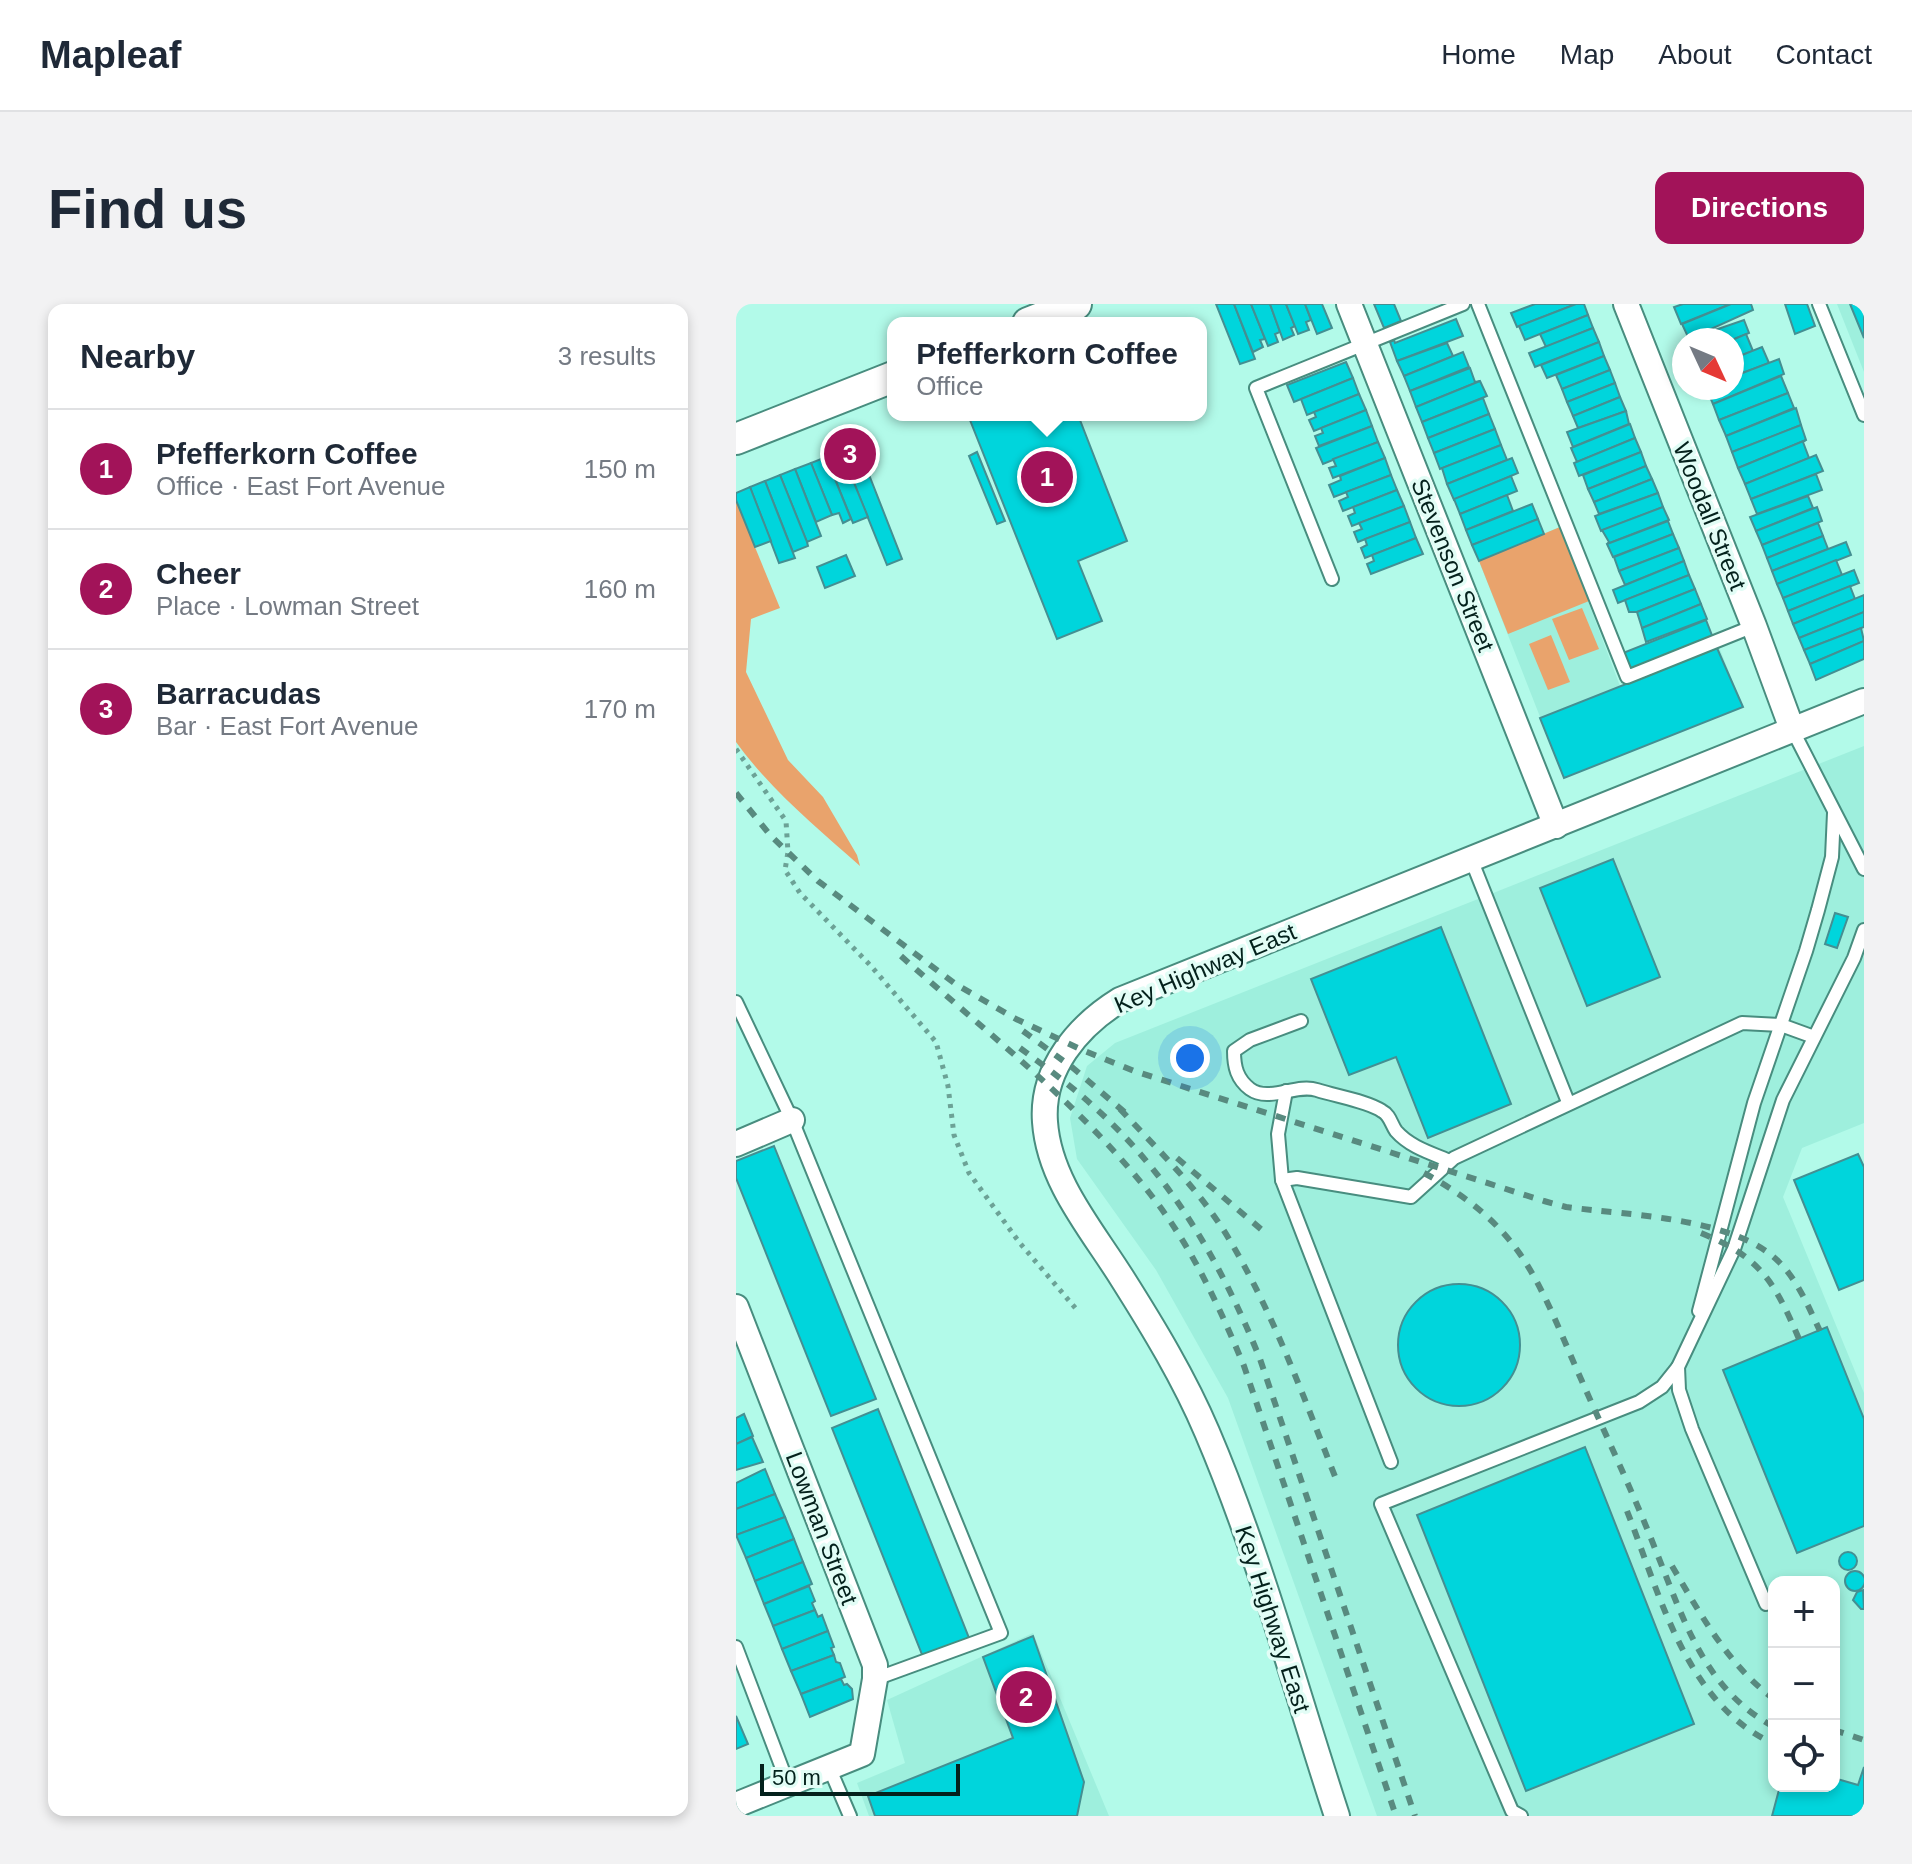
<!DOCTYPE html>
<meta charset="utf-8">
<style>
:root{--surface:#fff;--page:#f2f2f3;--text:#1f2937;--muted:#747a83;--line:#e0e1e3;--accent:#a21359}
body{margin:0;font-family:Arial,sans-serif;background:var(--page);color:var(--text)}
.controls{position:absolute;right:24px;bottom:24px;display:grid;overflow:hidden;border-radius:16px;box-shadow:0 4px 12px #0003}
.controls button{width:72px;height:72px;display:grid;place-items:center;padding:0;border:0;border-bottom:2px solid var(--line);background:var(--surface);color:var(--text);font:40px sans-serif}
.compass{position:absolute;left:936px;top:24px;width:72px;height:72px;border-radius:50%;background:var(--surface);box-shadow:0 4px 12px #0003;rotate:134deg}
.scale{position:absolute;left:24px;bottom:20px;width:200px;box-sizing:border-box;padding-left:8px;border:4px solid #04211c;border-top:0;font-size:22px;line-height:28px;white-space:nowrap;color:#04211c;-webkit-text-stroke:6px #e2fdf6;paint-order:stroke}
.you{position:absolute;left:454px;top:754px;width:28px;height:28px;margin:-20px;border:6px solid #fff;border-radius:50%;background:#1a73e8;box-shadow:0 0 0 12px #1a73e833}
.badge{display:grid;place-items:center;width:52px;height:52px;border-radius:50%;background:var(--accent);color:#fff;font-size:26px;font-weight:700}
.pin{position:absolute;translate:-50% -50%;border:4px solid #fff;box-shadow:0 2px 8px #0006}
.popup{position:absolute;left:151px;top:13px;width:320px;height:104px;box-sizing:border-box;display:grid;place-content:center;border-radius:16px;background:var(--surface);filter:drop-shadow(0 2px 6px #0005);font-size:26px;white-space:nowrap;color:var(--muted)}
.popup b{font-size:30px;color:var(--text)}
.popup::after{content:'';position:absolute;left:50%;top:100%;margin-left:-16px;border:16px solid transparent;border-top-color:var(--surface)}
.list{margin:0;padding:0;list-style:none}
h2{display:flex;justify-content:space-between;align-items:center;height:104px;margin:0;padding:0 32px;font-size:34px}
h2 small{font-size:26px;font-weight:400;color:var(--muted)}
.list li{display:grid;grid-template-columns:52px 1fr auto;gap:24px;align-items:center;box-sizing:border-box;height:120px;padding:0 32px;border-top:2px solid var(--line)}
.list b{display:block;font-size:30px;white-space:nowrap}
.list p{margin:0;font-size:26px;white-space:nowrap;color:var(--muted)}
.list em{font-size:26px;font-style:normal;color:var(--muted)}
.icon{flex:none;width:44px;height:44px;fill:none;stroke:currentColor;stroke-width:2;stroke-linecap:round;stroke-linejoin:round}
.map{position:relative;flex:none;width:1128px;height:1512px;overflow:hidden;border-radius:16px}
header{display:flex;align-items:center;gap:48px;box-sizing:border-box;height:112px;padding:0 40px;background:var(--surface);border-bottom:2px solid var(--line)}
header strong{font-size:38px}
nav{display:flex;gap:44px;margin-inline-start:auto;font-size:28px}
.intro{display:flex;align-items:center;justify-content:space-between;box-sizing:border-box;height:192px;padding:0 48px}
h1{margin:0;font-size:56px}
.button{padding:20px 36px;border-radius:16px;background:var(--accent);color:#fff;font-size:28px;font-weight:700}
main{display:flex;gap:48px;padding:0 48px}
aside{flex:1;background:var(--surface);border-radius:16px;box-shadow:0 4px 12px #0003}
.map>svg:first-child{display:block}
.built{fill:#9eefdd;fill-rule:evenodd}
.green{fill:#e9a36c}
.building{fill:#00d5dc;stroke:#448f92;stroke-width:2}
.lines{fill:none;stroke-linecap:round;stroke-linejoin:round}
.service-casing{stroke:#488d7f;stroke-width:16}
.minor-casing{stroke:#488d7f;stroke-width:28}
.tertiary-casing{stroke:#488d7f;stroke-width:34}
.path{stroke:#6ca296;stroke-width:5;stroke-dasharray:4 6;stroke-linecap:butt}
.service{stroke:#fff;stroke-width:12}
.minor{stroke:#fff;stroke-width:24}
.tertiary{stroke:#fff;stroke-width:30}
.rail{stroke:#588a7f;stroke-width:6;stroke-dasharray:10 10;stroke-linecap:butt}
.labels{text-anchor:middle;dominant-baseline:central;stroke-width:7;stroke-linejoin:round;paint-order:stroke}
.street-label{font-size:24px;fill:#04211c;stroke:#e2fdf6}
</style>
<header>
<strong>Mapleaf</strong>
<nav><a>Home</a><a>Map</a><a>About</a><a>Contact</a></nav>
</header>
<div class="intro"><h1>Find us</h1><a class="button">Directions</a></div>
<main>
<aside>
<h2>Nearby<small>3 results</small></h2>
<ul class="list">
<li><span class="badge">1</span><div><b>Pfefferkorn Coffee</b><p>Office · East Fort Avenue</p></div><em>150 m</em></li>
<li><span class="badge">2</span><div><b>Cheer</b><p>Place · Lowman Street</p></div><em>160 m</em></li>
<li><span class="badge">3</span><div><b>Barracudas</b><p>Bar · East Fort Avenue</p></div><em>170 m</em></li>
</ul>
</aside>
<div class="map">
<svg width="1128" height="1512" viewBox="0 0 1128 1512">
<rect width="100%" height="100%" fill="#b2fae9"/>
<g class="built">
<polygon points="1101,0 1128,0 1128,68"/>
<polygon points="824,223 884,382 983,343 1007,403 828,474 743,257"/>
<path d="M1128,442v377l-62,25 -19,49 81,196v423h-487l-149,-418 -72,-128 -79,-111 -7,-41 17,-52 28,-23zM1038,1278h60v204h-60z"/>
<polygon points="297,1329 373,1512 133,1512 121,1479 169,1459 151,1396"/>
</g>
<g class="green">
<path d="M0,197l44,107 -29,11 -5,53 42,88 35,37 34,58 3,11c-44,-39 -90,-77 -124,-124z"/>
<polygon points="824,223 853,297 772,330 743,257"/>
<polygon points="846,304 863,345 833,356 816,315"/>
<polygon points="815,331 834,378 812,386 793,340"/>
</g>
<g class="building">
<polygon points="480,0 498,0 519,55 504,60"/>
<polygon points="498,0 515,0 529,35 524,36 527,43 517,48"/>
<polygon points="515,0 534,0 544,28 539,30 542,38 532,42"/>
<polygon points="534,0 550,0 559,22 555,24 558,31 547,36"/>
<polygon points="550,0 569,0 575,16 570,18 573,26 562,30"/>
<polygon points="569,0 586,0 596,24 581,30"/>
<polygon points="638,0 658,0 665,17 648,24"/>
<polygon points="799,0 840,0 781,23 775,9"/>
<polygon points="840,0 848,0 852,11 789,36 783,22"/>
<polygon points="947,0 991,0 992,1 945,20 938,3"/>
<polygon points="995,0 1015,0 1017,6 953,35 946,20"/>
<polygon points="1049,0 1071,0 1079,22 1059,30"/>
<polygon points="1114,0 1128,0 1128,34"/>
<polygon points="852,11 857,24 810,43 804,30"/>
<polygon points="720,15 727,32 661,57 654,38 658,36 659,39"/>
<polygon points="1008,16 1013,29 996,36 953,35"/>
<polygon points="857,24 863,38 799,63 793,49"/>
<polygon points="1010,30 1017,47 996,55 996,36"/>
<polygon points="863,38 868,52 811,74 805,61"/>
<polygon points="711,39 717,52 668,72 661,57"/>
<polygon points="1026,43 1033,59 996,73 996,55"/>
<polygon points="727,48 733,63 674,87 668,72"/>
<polygon points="868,52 874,66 826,85 820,71"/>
<polygon points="1043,55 1048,70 977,100 970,84 996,84 996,73"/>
<polygon points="610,58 617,74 558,98 551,81"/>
<polygon points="734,64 739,78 744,77 680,103 674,87"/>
<polygon points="874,66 879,79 831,98 826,85"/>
<polygon points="1045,72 1052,89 983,116 977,100"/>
<polygon points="617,74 623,90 571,111 565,95"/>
<polygon points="744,77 751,92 686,118 680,103"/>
<polygon points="879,79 884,93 837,112 831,98"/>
<polygon points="1052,89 1058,104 990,132 983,116"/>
<polygon points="623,90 630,106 578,127 573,116 580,113 578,108"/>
<polygon points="884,93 890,107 842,124 837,112"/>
<polygon points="747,94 753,110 692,134 686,118"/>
<polygon points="1060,104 1065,121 996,148 990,132"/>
<polygon points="630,106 636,122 583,142 579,132 587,129 585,124"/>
<polygon points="890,107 893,120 837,143 831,128"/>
<polygon points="753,110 759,125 698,149 692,134"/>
<polygon points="232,111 342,111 391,237 342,257 366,317 321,335"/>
<polygon points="894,120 899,134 841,158 835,144"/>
<polygon points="1065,121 1070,136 1002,164 996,148"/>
<polygon points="636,122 642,138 587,160 580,144"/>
<polygon points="759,125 765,141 704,165 698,149"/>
<polygon points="899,134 905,148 843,172 838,159"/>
<polygon points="1070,136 1067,138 1073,154 1009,180 1002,164"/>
<polygon points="642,138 649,154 597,174 593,164 600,162 597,155"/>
<polygon points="121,140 166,255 151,261 105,147"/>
<polygon points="765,141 771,156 711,180 706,164"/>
<polygon points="105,147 132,213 117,219 90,153"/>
<polygon points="241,148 269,217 261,220 233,152"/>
<polygon points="905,148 910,162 852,185 847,171"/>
<polygon points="1080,151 1087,167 1015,195 1009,180"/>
<polygon points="90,153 115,215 107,219 103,209 96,211 75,159"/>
<polygon points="649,154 655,171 598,193 593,181 605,176 604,172"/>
<polygon points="776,154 782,169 718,196 711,180"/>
<polygon points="75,159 96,211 80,218 59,165"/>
<polygon points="910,162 916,175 858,198 852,185"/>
<polygon points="59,165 85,232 71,238 44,171"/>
<polygon points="1080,170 1086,186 1021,210 1015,195"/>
<polygon points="44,171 71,238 72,242 57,248 29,177"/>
<polygon points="655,171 661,186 607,207 603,197 612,193 610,188"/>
<polygon points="775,172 781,187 724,210 718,195"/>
<polygon points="916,175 922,189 863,210 858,198"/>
<polygon points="29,177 59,254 43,259 14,183"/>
<polygon points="14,183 35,237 19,243 0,196 0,189"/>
<polygon points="661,186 668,202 616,222 612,212 619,209 617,203"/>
<polygon points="922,189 927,203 865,227 859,212"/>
<polygon points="771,191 777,207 730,226 724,210"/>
<polygon points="1072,192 1077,204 1020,227 1014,213"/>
<polygon points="796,200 802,215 736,241 730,226"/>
<polygon points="668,202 674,218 622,238 618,228 626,225 623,219"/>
<polygon points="927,203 933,216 871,240 873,238 866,226"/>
<polygon points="1081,203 1086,217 1026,241 1020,227"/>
<polygon points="802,215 808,230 743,257 736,241"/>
<polygon points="932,217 937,230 877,253 871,240"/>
<polygon points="674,218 680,234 629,254 625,244 631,241 629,235"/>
<polygon points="1082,219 1087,232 1031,254 1026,241"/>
<polygon points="937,230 943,244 883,267 878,253"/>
<polygon points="1087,232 1092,245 1036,267 1031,254"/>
<polygon points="680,234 687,250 635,270 631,260 638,257 636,251"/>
<polygon points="1110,238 1115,251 1041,280 1036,267"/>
<polygon points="943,244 948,257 889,281 883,267"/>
<polygon points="110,251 119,272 89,284 81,263"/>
<polygon points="1100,256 1106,271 1047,294 1041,280"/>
<polygon points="948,257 953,271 882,299 877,286"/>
<polygon points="1118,266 1123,279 1052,307 1047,294"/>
<polygon points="953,271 959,285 901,308 893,308 889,296"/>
<polygon points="1114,282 1119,295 1057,320 1052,307"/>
<polygon points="959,285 965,300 906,324 901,308"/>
<polygon points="1128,291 1128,308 1063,334 1057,320"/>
<polygon points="965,300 971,315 910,338 906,324"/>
<polygon points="1128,308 1128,323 1068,346 1063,334"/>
<polygon points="970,316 977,334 894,366 887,349"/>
<polygon points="1125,324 1128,337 1074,360 1068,346"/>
<polygon points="1128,337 1128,355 1080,376 1074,360"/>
<polygon points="981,344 1007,403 828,474 804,414"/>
<polygon points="877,555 924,673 851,702 804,584"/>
<polygon points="1099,609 1112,613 1101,644 1089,640"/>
<polygon points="705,623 775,800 692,834 660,753 613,771 575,675"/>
<polygon points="38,842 140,1095 95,1112 0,874 0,857"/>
<polygon points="1122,850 1128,863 1128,976 1103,986 1058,876"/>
<circle cx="723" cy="1041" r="61"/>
<polygon points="1091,1023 1128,1115 1128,1222 1061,1249 987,1066"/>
<polygon points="142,1105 233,1334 187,1353 96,1124"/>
<polygon points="8,1110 17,1132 0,1140 0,1114"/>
<polygon points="16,1133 27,1158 0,1166 0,1140"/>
<polygon points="849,1143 958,1420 790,1487 681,1211"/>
<polygon points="29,1165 39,1190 0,1205 0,1179"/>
<polygon points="39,1190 49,1213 0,1231 0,1205"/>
<polygon points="49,1213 58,1235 10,1254 0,1231"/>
<polygon points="58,1235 67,1258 19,1277 10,1254"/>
<circle cx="1112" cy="1257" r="9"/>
<polygon points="67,1258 76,1280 28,1300 19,1277"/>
<circle cx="1119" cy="1277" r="10"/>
<polygon points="73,1282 79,1297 76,1299 79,1306 37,1322 28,1300"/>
<polygon points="1127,1286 1128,1305 1125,1305 1117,1296 1121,1288"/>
<polygon points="79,1306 82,1313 86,1311 92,1327 46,1345 37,1322"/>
<polygon points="92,1327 98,1343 95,1344 98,1351 55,1367 46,1345"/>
<polygon points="297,1332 348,1478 341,1512 139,1512 132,1492 277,1434 247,1353"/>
<polygon points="98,1351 100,1358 104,1359 109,1373 65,1390 55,1367"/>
<polygon points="105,1375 108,1381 111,1380 116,1385 117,1395 74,1413 65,1390"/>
<polygon points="0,1412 12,1440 0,1445"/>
<polygon points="1128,1463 1128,1512 1036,1512 1044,1482 1098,1482 1098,1474 1122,1481"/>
</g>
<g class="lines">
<g class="service-casing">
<g id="service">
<polyline points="742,0 891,373 1018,322"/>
<polyline points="1083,0 1128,111"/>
<polyline points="596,275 520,84 727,0"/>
<polyline points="1056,425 1128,565"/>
<polyline points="735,555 832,798"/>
<polyline points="0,698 56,816 265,1329 139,1375"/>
<path d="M565,717l-51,19 -16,11c0,16 3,28 16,38 19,14 46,-6 67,1 18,6 50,11 65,21 8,4 9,13 14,20 14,16 35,22 54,30"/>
<polyline points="546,876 542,830 550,787"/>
<polyline points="963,1007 1018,799 1070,647 1082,606 1096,553 1098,509"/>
<polyline points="655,1158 546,876 561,874 675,893 718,854 1006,719 1045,721 1078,733"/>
<polyline points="1030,1300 956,1125 943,1086 942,1063 998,945 1047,796 1118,654 1128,626"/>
<polyline points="0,1343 52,1480"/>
<polyline points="93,1463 114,1512"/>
<polyline points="785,1512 776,1507 645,1200 903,1098 926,1083 942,1063"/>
</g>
</g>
<g class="minor-casing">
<g id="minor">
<polyline points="613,0 820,522"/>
<polyline points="890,0 1018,322 1056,425"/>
<polyline points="0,840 56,816"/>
<polyline points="0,1003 139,1361 139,1375 126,1450 0,1501"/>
<path d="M601,1512c-42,-128 -77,-260 -130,-384 -23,-54 -54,-105 -85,-154 -30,-48 -73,-97 -77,-156 -4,-53 33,-96 75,-122l744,-299"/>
</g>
</g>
<g class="tertiary-casing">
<g id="tertiary">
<polyline points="292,19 340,0"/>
<polyline points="0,135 157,73"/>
</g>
</g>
<polyline class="path" points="0,445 50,517 52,548 49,566 64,589 135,662 200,738 212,782 218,831 233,869 283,938 341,1006"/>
<use href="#service" class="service"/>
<use href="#minor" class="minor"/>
<use href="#tertiary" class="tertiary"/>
<g class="rail">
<path d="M0,489l35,43 47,45 139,104 59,34 64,30 54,22 410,130 22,6c60,8 169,10 213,55 19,19 29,44 41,69"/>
<path d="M165,652c86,77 179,148 250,239 41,52 68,111 93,171l152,450"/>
<polyline points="287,727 337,764 393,812"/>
<path d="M284,744c24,18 49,36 72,57 78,69 130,159 168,254l155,457"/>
<path d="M384,805c38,41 80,81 109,130 46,77 76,162 109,245"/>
<polyline points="441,854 526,926"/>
<path d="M688,869c37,20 71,45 96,81 26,38 42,83 61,125 25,57 52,113 75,172 28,69 48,138 118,176"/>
<path d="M965,929c60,24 74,50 98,106"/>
<path d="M891,1207c33,83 58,192 147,233"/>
<path d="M936,1262c29,49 56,99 102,133"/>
<polyline points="1098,1426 1128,1436"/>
<polyline points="1098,1448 1101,1449"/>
</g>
</g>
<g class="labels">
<g class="street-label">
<text transform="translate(974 212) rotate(68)">Woodall Street</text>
<text transform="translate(717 261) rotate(68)">Stevenson Street</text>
<text transform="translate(469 664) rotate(-23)">Key Highway East</text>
<text transform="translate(86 1224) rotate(69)">Lowman Street</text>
<text transform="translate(537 1315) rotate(72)">Key Highway East</text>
</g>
</g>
</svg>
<div class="controls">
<button>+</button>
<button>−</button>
<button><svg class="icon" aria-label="locate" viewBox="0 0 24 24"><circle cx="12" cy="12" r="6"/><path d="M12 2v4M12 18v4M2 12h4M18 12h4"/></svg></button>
</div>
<svg class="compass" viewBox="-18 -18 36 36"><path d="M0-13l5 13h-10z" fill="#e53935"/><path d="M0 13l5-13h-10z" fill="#747a83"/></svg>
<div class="scale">50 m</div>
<div class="you"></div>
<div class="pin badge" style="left:311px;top:173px">1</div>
<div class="popup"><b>Pfefferkorn Coffee</b>Office</div>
<div class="pin badge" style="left:290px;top:1393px">2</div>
<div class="pin badge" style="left:114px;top:150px">3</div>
</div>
</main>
